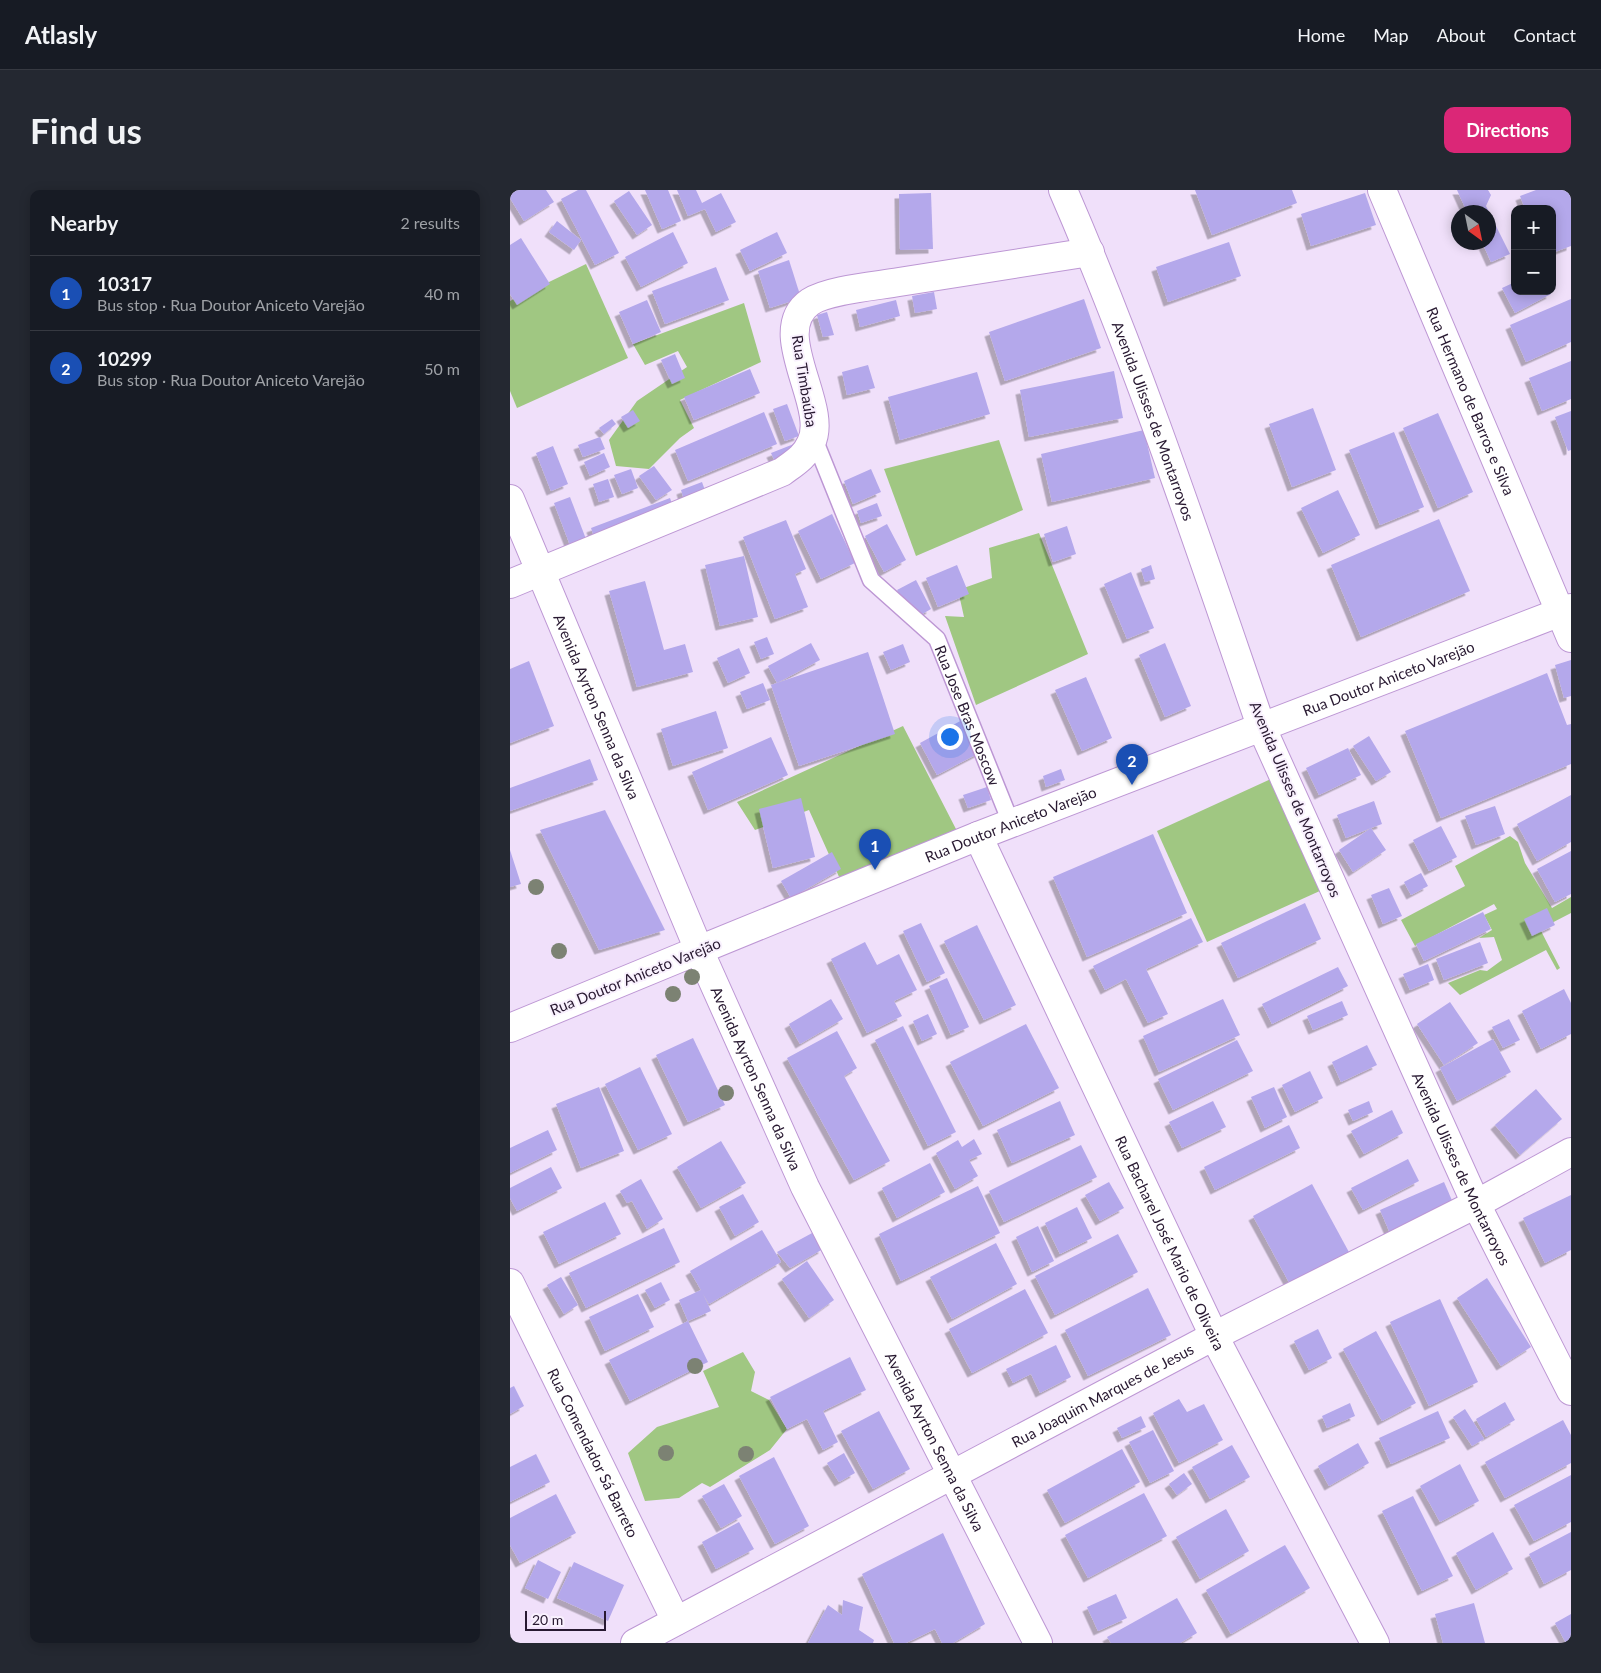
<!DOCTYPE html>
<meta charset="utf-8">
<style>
:root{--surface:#171b24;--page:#242831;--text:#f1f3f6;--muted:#9ea1a6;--line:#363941;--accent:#db2777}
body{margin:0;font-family:Lato,sans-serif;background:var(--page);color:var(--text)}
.controls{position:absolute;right:15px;top:15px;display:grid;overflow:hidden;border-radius:10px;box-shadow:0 2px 12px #0003}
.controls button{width:45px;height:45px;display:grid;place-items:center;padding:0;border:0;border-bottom:1px solid var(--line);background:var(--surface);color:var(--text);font:25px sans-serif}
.compass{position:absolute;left:941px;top:15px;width:45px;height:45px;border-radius:50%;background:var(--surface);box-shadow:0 2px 12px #0003;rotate:147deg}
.scale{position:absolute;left:15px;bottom:12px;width:81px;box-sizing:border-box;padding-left:5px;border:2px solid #281931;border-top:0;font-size:14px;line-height:18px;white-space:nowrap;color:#281931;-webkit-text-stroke:4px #f9f1fe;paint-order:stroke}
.you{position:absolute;left:439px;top:546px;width:18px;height:18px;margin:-12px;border:4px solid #fff;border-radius:50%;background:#1a73e8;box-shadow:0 0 0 8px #1a73e833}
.badge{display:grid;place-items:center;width:32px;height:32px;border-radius:50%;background:var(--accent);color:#fff;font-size:16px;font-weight:700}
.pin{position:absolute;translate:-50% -41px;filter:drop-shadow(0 1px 2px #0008)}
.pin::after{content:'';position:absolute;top:26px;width:18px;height:15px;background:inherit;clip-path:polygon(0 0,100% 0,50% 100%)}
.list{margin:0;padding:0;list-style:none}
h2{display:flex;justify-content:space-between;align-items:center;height:65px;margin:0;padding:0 20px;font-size:21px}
h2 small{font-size:16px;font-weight:400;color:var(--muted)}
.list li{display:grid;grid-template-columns:32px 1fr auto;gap:15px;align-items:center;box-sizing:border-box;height:75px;padding:0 20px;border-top:1px solid var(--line)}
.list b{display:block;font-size:19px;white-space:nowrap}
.list p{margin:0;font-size:16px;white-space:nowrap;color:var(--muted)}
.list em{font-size:16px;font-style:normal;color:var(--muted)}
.map{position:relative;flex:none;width:1061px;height:1453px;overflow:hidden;border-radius:10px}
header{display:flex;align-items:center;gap:30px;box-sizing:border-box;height:70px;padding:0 25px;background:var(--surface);border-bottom:1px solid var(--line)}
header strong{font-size:24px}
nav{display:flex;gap:28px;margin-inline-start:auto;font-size:18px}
.intro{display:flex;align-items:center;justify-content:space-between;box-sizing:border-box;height:120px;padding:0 30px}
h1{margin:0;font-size:35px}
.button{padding:12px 22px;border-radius:10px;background:var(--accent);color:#fff;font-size:18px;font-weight:700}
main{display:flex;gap:30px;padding:0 30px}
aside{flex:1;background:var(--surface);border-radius:10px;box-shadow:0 2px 12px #0003}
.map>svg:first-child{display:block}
.forest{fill:#a0c782}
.building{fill:#b4a8eb;filter:url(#shadow)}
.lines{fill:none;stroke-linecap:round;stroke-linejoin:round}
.service-casing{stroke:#bd97d4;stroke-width:19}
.minor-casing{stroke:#bd97d4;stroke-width:30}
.tertiary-casing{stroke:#bd97d4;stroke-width:30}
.primary-casing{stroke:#bd97d4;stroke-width:30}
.service{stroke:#fff;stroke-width:16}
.minor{stroke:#fff;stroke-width:28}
.tertiary{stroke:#fff;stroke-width:28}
.primary{stroke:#fff;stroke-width:28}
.tree{fill:#7c8273}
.labels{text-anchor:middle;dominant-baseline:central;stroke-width:4;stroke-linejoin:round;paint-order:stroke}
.street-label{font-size:15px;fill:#281931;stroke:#f9f1fe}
</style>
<header>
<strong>Atlasly</strong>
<nav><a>Home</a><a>Map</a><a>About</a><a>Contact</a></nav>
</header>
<div class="intro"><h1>Find us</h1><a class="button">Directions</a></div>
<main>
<aside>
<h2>Nearby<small>2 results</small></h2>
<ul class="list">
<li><span class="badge" style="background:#1a4fb4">1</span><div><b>10317</b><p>Bus stop · Rua Doutor Aniceto Varejão</p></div><em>40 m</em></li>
<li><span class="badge" style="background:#1a4fb4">2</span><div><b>10299</b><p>Bus stop · Rua Doutor Aniceto Varejão</p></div><em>50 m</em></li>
</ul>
</aside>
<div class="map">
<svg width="1061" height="1453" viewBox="0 0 1061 1453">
<defs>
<filter id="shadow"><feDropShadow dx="-4.5" dy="4.5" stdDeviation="0" flood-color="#0004"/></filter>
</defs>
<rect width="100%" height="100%" fill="#f0e0fa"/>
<g class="forest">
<polygon points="76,74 118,168 7,218 0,201 0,111"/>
<polygon points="234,113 251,172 170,210 184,238 170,248 139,279 106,276 99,250 127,211 177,177 168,161 135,175 123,154"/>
<polygon points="489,250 513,320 406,366 374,279"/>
<polygon points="529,343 578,464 466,515 435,426 454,427 448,400 482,388 479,358"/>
<polygon points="393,536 447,641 330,689 299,620 245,640 227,612"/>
<polygon points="763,588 812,700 697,752 647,641"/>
<polygon points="1000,646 1008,652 1015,673 1042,718 1061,707 1061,723 1030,739 1050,778 1047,780 1036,760 950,805 938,793 970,780 977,781 992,770 984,747 969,748 982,740 974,725 987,719 984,714 905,756 891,730 955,696 945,676"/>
<polygon points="233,1162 245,1182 241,1201 259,1210 277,1239 260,1260 200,1297 192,1293 169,1308 135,1311 118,1263 147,1237 209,1217 193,1181"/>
</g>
<g class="building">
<polygon points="1,0 36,0 44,12 14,31 0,8"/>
<polygon points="68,0 76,0 109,63 85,75 51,9"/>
<polygon points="135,0 158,0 171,31 152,39"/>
<polygon points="167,0 186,0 192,13 211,3 226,32 206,42 195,19 178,26"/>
<polygon points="685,0 782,0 787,13 702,45"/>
<polygon points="947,0 978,0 981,5 976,16 1000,64 981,72 972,52 978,52 978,22 957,22"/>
<polygon points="1026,0 1061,0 1061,56 1042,63 1042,19 1015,19 1010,6"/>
<polygon points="119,1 142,35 127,45 104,11"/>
<polygon points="421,3 423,59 390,60 389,4"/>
<polygon points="855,3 866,35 801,56 791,24"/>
<polygon points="47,31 71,50 64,60 39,42"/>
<polygon points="163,42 178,73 131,97 115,67"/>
<polygon points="267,42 277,63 240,81 230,60"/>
<polygon points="11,48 40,94 7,115 0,104 0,55"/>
<polygon points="719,52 731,86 658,112 646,77"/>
<polygon points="279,70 291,108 260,118 248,81"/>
<polygon points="206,77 219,110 155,134 142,101"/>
<polygon points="1005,92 1005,101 1039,101 1041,104 1005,123 992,98"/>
<polygon points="424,102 427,119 405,123 402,106"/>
<polygon points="574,109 591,158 495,191 479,142"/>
<polygon points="1061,109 1061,152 1016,172 1000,135"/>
<polygon points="137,110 151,142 123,154 109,122"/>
<polygon points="386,110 390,126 350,137 346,120"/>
<polygon points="317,122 324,145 313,147 307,125"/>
<polygon points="165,164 175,188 162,194 151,170"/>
<polygon points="1061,171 1061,209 1032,221 1019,188"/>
<polygon points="358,175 365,198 337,205 332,182"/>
<polygon points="240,179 250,203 184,230 174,207"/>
<polygon points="604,181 613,228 519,247 510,200"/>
<polygon points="467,182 480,224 390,250 378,207"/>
<polygon points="277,214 289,246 275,251 263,219"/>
<polygon points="803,218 826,280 782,297 759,234"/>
<polygon points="123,220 130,231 118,238 111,227"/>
<polygon points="1061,221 1061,260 1058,261 1045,227"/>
<polygon points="254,222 267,254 178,291 165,260"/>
<polygon points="928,223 963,302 928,318 893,238"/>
<polygon points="102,229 106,234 94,244 89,238"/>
<polygon points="634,240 645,288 542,312 531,264"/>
<polygon points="884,242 914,317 870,335 839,260"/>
<polygon points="90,247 95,259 73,267 68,255"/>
<polygon points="289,252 267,276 261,263"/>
<polygon points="43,256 58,294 41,301 26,263"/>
<polygon points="94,263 100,277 80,286 74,272"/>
<polygon points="144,276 162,300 146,310 129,286"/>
<polygon points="121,279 128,298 112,304 104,285"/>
<polygon points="361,279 371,302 343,314 334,291"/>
<polygon points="98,289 104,307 89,312 83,294"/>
<polygon points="192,292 197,306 175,313 171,300"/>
<polygon points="828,300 850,345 813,363 791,318"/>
<polygon points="60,307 79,357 63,363 44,313"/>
<polygon points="160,308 165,322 86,352 81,338"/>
<polygon points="367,313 372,326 351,333 347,321"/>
<polygon points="322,324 345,373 311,389 288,341"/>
<polygon points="929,329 960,401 851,447 821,375"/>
<polygon points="276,330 296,379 285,384 298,417 265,429 233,347"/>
<polygon points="377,334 396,370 374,382 355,346"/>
<polygon points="557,336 566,364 543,372 534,344"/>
<polygon points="234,366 248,427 210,436 195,375"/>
<polygon points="447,375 459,404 428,417 416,388"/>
<polygon points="641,375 645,389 635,392 631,379"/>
<polygon points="621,382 644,438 617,449 594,394"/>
<polygon points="406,390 421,419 402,430 387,400"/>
<polygon points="135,391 154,460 175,454 183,482 127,497 99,401"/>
<polygon points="257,447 264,464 251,469 244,452"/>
<polygon points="301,453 310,470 267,493 258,476"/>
<polygon points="655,453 681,516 655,527 629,465"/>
<polygon points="393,454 400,472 381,480 373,462"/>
<polygon points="229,458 240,483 218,493 207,468"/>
<polygon points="358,462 385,544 289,576 261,495"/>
<polygon points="1061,470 1061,506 1054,508 1045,475"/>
<polygon points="19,471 44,536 0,553 0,479"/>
<polygon points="1037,483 1057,535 1061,534 1061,574 931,628 895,541"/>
<polygon points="576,487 602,548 572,561 545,500"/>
<polygon points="253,493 260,510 237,519 230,502"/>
<polygon points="206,521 218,558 163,576 151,539"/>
<polygon points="454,529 471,562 427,585 410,553"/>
<polygon points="859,546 881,582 866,591 843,556"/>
<polygon points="261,547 278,585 198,620 182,582"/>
<polygon points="838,558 851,585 809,605 796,578"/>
<polygon points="80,569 88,590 0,621 0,598"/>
<polygon points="551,579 555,590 536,597 533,586"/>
<polygon points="477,597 481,610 458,618 453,605"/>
<polygon points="1061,605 1061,652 1027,671 1007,634"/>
<polygon points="291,608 305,667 263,678 249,619"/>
<polygon points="864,611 872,634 861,638 876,660 843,682 829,660 861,638 836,648 827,625"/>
<polygon points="985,616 995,644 966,655 955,626"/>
<polygon points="95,620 155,740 89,760 30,640"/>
<polygon points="931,636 947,667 919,681 903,650"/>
<polygon points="643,644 677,723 577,767 543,687"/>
<polygon points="0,660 11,694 0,697"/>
<polygon points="1061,661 1061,704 1045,712 1027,679"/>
<polygon points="322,662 331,679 281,708 271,691"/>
<polygon points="911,683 918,696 901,705 894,692"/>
<polygon points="879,698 892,726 873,734 861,705"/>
<polygon points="795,713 811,749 728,788 711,753"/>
<polygon points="1037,718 1045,735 1022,746 1014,729"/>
<polygon points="973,722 981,739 914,771 906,754"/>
<polygon points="681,728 693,752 636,779 658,824 638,833 616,789 595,800 583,776"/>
<polygon points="411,733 435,783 417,792 393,741"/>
<polygon points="467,735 506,815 474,830 434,751"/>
<polygon points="355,752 367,775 389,764 407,800 384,811 392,826 357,843 321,769"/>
<polygon points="970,752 978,773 934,790 926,769"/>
<polygon points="918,774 924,790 900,800 893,784"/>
<polygon points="828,777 838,796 762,834 752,814"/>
<polygon points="437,788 459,837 441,845 419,796"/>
<polygon points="1054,799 1061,813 1061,844 1031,859 1012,821"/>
<polygon points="321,809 333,829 290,854 279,834"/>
<polygon points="713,809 730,845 649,882 633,846"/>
<polygon points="832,811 838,825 803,840 797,826"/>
<polygon points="940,812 968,853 934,875 907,834"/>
<polygon points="418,824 427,844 412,851 403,831"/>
<polygon points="999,829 1010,850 993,858 982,837"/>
<polygon points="516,834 549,898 473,936 440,872"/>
<polygon points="393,836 446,942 418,956 365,850"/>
<polygon points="327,841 347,878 334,886 380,971 344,990 277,868"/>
<polygon points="183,848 215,915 178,932 146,865"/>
<polygon points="983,849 1001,882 947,911 930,878"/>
<polygon points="727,850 743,881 663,920 648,889"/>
<polygon points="857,855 867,875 831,892 822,872"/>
<polygon points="130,877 162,944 128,960 95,894"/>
<polygon points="800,881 813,908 785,922 772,895"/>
<polygon points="89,897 114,961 71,978 46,914"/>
<polygon points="764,897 777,927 755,938 741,907"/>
<polygon points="1026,899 1052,929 1010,965 985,935"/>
<polygon points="550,911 565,945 502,973 487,940"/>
<polygon points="703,911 716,937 672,958 659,932"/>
<polygon points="859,911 863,922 843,931 838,920"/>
<polygon points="882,920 893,943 854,964 841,941"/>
<polygon points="779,935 790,958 705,1000 694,977"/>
<polygon points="38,940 47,960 0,983 0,958"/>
<polygon points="464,949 472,964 459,970 468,986 445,999 426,963 448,950 452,957"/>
<polygon points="211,951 236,993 191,1018 167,977"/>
<polygon points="571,955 587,987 494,1032 479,1001"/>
<polygon points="898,969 909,991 853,1020 841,998"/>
<polygon points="420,973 435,1002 387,1028 372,998"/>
<polygon points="41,977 52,998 7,1021 0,1008 0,998"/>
<polygon points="131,989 153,1029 137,1039 122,1011 117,1013 110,1001"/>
<polygon points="599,992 614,1018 590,1031 575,1005"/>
<polygon points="934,992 944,1015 880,1043 870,1020"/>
<polygon points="802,994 840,1064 781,1096 743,1026"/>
<polygon points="468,996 490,1043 391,1091 369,1044"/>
<polygon points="233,1004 249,1032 225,1046 209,1017"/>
<polygon points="1061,1005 1061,1060 1035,1073 1013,1028"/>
<polygon points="95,1012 111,1044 49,1074 33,1042"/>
<polygon points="567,1017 582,1048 550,1064 535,1033"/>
<polygon points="528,1036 544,1071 522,1082 506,1047"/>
<polygon points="154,1038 170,1072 76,1118 59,1083"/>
<polygon points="252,1040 271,1072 199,1114 193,1104 201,1121 178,1131 198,1172 120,1211 99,1170 178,1131 169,1110 191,1100 180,1081"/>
<polygon points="304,1042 313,1059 280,1078 267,1062"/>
<polygon points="608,1044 628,1082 545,1125 525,1086"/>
<polygon points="486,1053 507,1094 442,1129 420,1087"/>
<polygon points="297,1071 324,1110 299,1128 272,1089"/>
<polygon points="51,1087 68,1115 54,1124 37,1095"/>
<polygon points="977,1088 1021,1157 991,1176 947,1108"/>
<polygon points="151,1092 160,1110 145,1118 135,1100"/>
<polygon points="638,1098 661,1145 578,1186 555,1140"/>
<polygon points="515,1099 538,1143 462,1183 439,1139"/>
<polygon points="128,1104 144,1137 95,1161 79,1127"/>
<polygon points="930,1109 968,1192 919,1216 880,1132"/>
<polygon points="808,1139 822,1168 799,1180 784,1151"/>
<polygon points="866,1141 906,1213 872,1231 833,1159"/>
<polygon points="546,1155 561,1187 530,1203 521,1184 503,1193 496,1179"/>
<polygon points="340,1167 356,1200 313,1221 328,1252 313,1260 297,1229 277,1239 260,1207"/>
<polygon points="4,1196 14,1216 0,1224 0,1198"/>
<polygon points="669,1209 677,1222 694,1214 713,1250 669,1273 643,1223"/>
<polygon points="995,1212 1005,1230 976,1247 966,1229"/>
<polygon points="840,1213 845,1226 817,1238 812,1226"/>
<polygon points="955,1219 974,1249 962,1256 943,1227"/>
<polygon points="369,1221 400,1279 363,1299 331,1241"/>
<polygon points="928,1221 940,1248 881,1274 869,1248"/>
<polygon points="631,1226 636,1237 612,1248 607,1238"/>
<polygon points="1053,1230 1061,1245 1061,1273 995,1308 975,1272"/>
<polygon points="643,1240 664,1281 640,1293 619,1252"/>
<polygon points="848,1253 859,1273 819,1296 808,1276"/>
<polygon points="722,1255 740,1287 700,1309 682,1277"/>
<polygon points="612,1259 630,1292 555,1333 537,1300"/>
<polygon points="334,1263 345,1283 329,1292 317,1273"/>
<polygon points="26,1264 40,1292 0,1312 0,1277"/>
<polygon points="264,1267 299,1336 265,1354 229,1286"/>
<polygon points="950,1274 969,1311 930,1332 910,1296"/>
<polygon points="674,1283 682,1294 667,1305 659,1294"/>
<polygon points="1061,1285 1061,1332 1024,1351 1004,1315"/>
<polygon points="214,1294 232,1326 211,1338 192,1306"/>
<polygon points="634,1303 657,1346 578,1388 555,1345"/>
<polygon points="46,1304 66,1343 10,1373 0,1355 0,1328"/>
<polygon points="903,1306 943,1386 912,1401 872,1321"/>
<polygon points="716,1319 739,1361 690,1389 666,1347"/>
<polygon points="229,1332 244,1359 206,1379 192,1352"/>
<polygon points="983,1342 1003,1379 966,1400 946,1363"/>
<polygon points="1061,1342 1061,1380 1034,1394 1019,1364"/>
<polygon points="433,1343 475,1434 443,1453 432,1453 425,1439 396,1453 384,1453 352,1384"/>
<polygon points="775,1355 800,1398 721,1444 696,1400"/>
<polygon points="28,1370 51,1382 38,1409 15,1398"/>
<polygon points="64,1372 114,1395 98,1431 47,1408"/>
<polygon points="606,1404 617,1428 588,1441 577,1417"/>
<polygon points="667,1408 687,1443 670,1453 601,1453 597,1447"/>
<polygon points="333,1410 353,1417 349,1440 364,1450 363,1453 298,1453 318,1415 332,1425"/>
<polygon points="964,1413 975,1453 933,1453 925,1424"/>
<polygon points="1061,1424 1061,1453 1056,1453 1045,1433"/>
</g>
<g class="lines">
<g class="service-casing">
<g id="service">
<path id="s1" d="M303,246l58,144 66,59 74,184"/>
</g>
</g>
<g class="minor-casing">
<g id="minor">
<path id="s2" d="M872,0l189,448"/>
<path d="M0,394l272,-112c12,-9 23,-15 29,-29 19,-37 -44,-111 -1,-141 18,-12 66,-16 89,-20 63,-10 127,-20 191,-30"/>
<path id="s3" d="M751,536l215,478 95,187"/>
<path id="s4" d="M468,646l236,500 161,307"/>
<path id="s5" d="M0,1093l166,338"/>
<path id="s6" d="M125,1453l579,-307 262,-132 95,-52"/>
</g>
</g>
<g class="tertiary-casing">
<g id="tertiary">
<path id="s7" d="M553,0c76,175 136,356 198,536"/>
<path id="s8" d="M0,309l189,451 279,-114 593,-228"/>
</g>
</g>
<g class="primary-casing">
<g id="primary">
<path id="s9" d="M0,838l189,-78 106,237 233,456"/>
</g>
</g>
<use href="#service" class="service"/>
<use href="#minor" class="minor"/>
<use href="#tertiary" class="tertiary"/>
<use href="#primary" class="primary"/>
</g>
<g class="tree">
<circle cx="26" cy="697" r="8"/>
<circle cx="49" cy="761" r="8"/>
<circle cx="182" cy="787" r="8"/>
<circle cx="163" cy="804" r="8"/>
<circle cx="216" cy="903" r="8"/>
<circle cx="185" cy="1176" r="8"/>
<circle cx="156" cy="1263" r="8"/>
<circle cx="236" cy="1264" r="8"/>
</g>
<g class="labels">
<g class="street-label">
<text transform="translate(295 191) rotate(81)">Rua Timbaúba</text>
<text stroke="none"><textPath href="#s2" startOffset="229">Rua Hermano de Barros e Silva</textPath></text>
<text stroke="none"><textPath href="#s7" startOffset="248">Avenida Ulisses de Montarroyos</textPath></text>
<text stroke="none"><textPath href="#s8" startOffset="1230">Rua Doutor Aniceto Varejão</textPath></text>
<text stroke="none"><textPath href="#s8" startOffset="225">Avenida Ayrton Senna da Silva</textPath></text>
<text stroke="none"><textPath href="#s1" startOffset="326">Rua Jose Bras Moscow</textPath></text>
<text transform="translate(786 609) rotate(67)">Avenida Ulisses de Montarroyos</text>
<text stroke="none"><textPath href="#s8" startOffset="825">Rua Doutor Aniceto Varejão</textPath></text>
<text transform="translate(125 786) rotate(-22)">Rua Doutor Aniceto Varejão</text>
<text stroke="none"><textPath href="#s9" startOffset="345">Avenida Ayrton Senna da Silva</textPath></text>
<text stroke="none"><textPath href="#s3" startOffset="486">Avenida Ulisses de Montarroyos</textPath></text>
<text stroke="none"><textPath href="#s4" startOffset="450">Rua Bacharel José Mario de Oliveira</textPath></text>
<text stroke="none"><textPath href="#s6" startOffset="529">Rua Joaquim Marques de Jesus</textPath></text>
<text stroke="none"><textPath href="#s9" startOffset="750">Avenida Ayrton Senna da Silva</textPath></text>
<text stroke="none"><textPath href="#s5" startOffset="189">Rua Comendador Sá Barreto</textPath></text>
</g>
</g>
</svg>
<div class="controls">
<button>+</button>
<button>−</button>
</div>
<svg class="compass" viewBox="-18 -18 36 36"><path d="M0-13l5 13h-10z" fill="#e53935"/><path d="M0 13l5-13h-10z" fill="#9ea1a6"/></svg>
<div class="scale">20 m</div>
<div class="you"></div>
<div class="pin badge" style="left:365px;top:680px;background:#1a4fb4">1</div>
<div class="pin badge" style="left:622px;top:595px;background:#1a4fb4">2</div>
</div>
</main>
